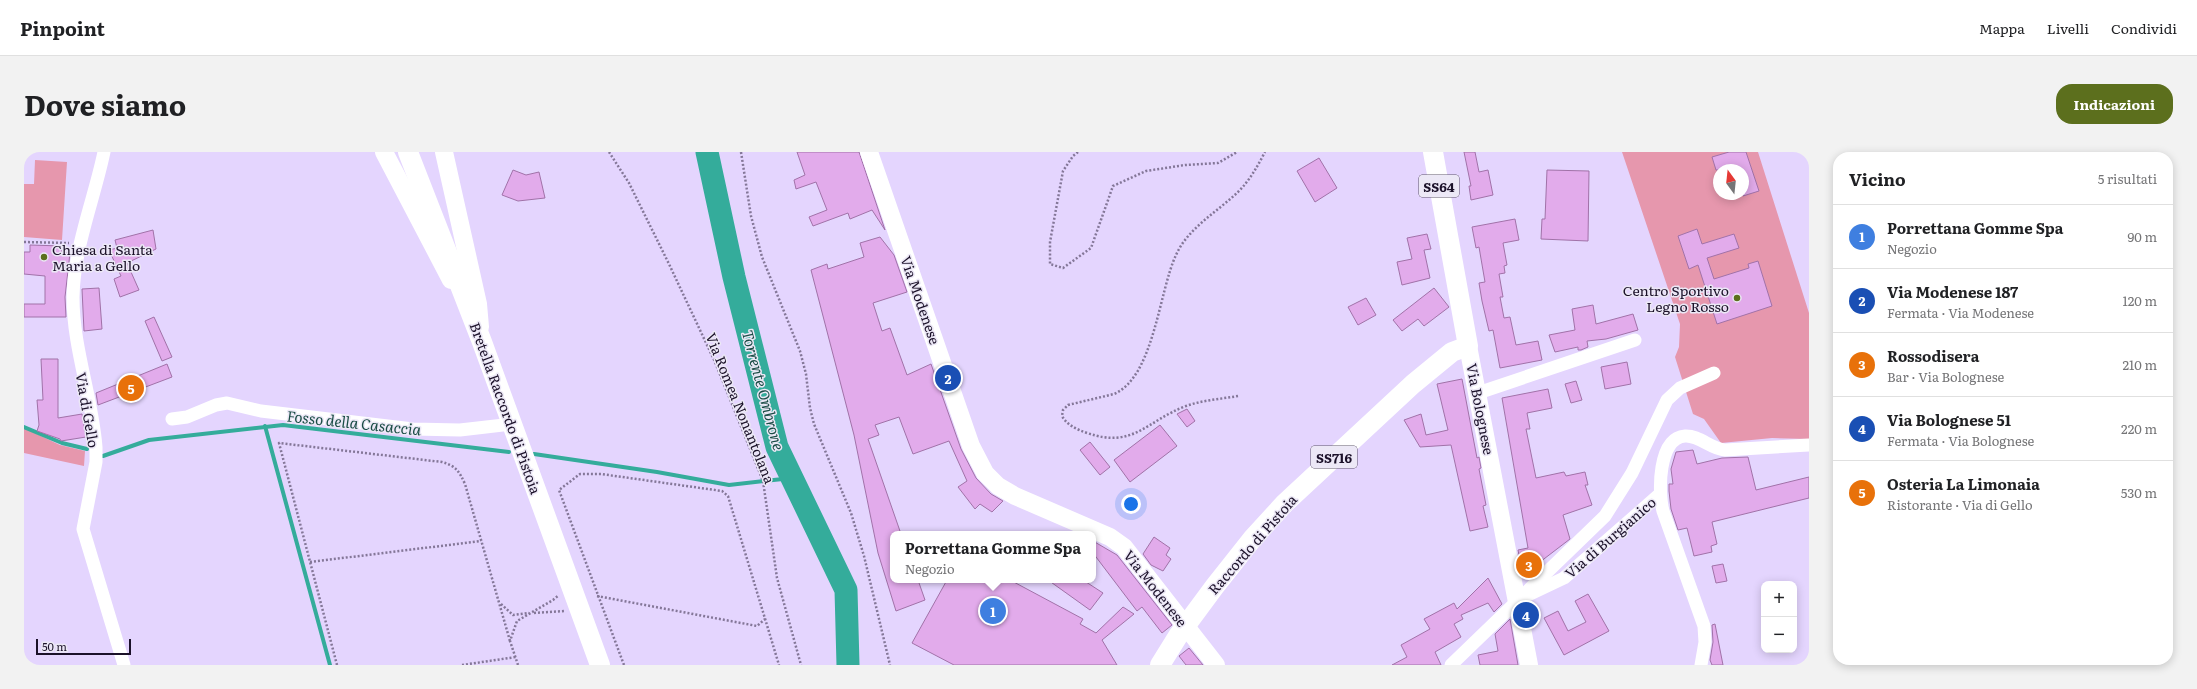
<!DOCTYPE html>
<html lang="it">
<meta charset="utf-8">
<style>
:root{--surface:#fff;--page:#f2f2f2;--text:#202124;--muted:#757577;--line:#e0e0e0;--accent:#5c6f1d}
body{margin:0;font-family:Literata,serif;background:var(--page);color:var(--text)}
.controls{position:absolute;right:12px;bottom:12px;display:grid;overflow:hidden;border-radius:8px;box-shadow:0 2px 10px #0003}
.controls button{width:36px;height:36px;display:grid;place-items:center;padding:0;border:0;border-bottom:1px solid var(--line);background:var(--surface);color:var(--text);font:20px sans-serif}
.compass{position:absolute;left:1689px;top:12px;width:36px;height:36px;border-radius:50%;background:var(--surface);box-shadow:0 2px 10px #0003;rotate:345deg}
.scale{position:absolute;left:12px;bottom:10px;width:95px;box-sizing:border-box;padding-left:4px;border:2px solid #1b1129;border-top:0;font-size:11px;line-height:14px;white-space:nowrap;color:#1b1129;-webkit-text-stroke:3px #ece8f6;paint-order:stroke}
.you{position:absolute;left:1107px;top:352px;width:14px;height:14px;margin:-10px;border:3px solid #fff;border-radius:50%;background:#1a73e8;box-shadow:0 0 0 6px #1a73e833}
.badge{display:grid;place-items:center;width:26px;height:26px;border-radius:50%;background:var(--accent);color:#fff;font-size:13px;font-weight:700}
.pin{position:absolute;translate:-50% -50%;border:2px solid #fff;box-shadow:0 1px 4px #0006}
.popup{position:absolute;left:866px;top:379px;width:206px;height:52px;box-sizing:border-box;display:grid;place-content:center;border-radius:8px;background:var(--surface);filter:drop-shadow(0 1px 3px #0005);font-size:13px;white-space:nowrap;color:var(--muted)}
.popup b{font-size:15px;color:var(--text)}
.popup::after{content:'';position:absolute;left:50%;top:100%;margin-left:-8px;border:8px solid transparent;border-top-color:var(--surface)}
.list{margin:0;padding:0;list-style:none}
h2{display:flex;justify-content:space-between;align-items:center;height:52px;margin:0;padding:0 16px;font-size:17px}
h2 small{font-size:13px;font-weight:400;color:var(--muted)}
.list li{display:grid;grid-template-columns:26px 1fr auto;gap:12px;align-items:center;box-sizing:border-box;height:64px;padding:0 16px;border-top:1px solid var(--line)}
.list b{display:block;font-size:15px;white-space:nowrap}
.list p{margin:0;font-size:13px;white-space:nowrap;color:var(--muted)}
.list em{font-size:13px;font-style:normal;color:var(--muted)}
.map{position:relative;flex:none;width:1785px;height:513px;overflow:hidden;border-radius:16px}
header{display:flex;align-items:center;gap:24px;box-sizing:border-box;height:56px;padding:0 20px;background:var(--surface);border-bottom:1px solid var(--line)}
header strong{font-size:19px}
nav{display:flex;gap:22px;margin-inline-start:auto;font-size:14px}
.intro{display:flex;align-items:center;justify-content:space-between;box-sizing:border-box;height:96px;padding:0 24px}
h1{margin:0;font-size:28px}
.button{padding:10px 18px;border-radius:16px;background:var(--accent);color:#fff;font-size:14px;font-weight:700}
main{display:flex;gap:24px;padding:0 24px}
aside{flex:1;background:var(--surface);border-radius:16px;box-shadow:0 2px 10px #0003}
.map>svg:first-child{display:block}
.green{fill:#e697ad;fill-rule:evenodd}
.water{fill:#34ac9b}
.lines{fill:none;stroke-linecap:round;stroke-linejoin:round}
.stream{stroke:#34ac9b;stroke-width:4}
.river{stroke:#34ac9b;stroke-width:23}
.building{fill:#e2abeb;stroke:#a172a8}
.path{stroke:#847798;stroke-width:2.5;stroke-dasharray:2 2;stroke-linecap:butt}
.street{stroke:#fff;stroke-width:13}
.secondary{stroke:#fff;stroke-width:18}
.primary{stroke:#fff;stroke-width:20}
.poi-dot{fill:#5c6f1d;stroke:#ece8f6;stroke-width:1.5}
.labels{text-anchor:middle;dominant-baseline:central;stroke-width:3;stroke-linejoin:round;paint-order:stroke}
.shield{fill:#ece8f6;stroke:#5a5266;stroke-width:1}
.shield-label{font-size:13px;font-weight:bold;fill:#1b1129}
.poi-label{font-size:14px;fill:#1b1129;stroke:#ece8f6;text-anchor:start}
.street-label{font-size:14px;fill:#1b1129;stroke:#ece8f6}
.water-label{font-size:15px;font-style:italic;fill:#1a4c45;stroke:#ece8f6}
</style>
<header>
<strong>Pinpoint</strong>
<nav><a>Mappa</a><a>Livelli</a><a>Condividi</a></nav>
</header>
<div class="intro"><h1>Dove siamo</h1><a class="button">Indicazioni</a></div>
<main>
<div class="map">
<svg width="1785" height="513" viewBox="0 0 1785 513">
<rect width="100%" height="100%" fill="#e4d5fe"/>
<g class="green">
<path d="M1598,0h136l51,161v126l-37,-1 -51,5 -17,-24 -11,-5 -18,-57 4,-10 1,-23zM1695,18h24v24h-24z"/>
<polygon points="11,8 43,10 38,88 0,85 0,32 10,32"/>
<polygon points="0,276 36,293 61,299 60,314 0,301"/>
</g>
<polygon class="water" points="822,438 835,513 815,513"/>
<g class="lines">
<g class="stream">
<polyline points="241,274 306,513"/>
<polyline points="0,275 38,291 63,297"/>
<polyline points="510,302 633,320 705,333 768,326"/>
<polyline points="79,304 125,288 259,273 485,300"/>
</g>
<polyline class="river" points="683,0 710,125 753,295 822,438 824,513"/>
</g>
<g class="building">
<polygon points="773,0 835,0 861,78 848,58 826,67 824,61 789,74 785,65 803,58 792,30 772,37 770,28 781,23"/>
<polygon points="1440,0 1451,0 1455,20 1464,18 1469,43 1447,48 1445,34 1447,34"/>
<polygon points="1705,0 1722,0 1735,39 1719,44 1719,18 1692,18 1688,5"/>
<polygon points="1295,6 1313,36 1291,50 1273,19"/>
<polygon points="489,18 502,23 515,20 521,46 494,49 478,43"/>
<polygon points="1523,18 1565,19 1564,89 1517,87 1518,67 1521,67"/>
<polygon points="1491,67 1495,88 1479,91 1483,113 1480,114 1481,121 1475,122 1479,145 1476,145 1480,166 1486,165 1492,193 1514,189 1518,208 1476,216 1469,178 1465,179 1458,149 1455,131 1461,130 1455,95 1452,96 1448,75"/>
<polygon points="1673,77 1678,92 1710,82 1715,96 1683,106 1690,127 1725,116 1724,112 1734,109 1748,154 1693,172 1674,113 1665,117 1654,84"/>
<polygon points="129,78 132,97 103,111 115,138 96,145 90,127 97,124 85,98 93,96 91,88"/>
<polygon points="1403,82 1407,97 1400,98 1406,126 1378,133 1373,110 1388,107 1383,86"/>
<polygon points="856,85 870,103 883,140 849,151 858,179 866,176 883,223 907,212 937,297 952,326 967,342 979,349 968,360 956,352 951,357 934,335 943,329 925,289 889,302 875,265 851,273 855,283 844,287 877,382 869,382 869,428 894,428 901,448 872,459 854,401 830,283 787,118 803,112 804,117 840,105 836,91"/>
<polygon points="6,93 38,94 38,100 46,101 41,145 42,165 0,165 0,152 21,152 21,124 0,122 0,100 6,100"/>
<polygon points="75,136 78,177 60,179 58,137"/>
<polygon points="1410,136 1425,155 1400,174 1394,167 1378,179 1369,168"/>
<polygon points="1342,146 1352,163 1334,173 1324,155"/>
<polygon points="1569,153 1572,172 1609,162 1614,178 1582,187 1563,189 1564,195 1557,198 1554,198 1554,195 1531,200 1525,183 1551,178 1548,157"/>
<polygon points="130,165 148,205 138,209 121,169"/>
<polygon points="17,207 34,207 34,266 58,262 62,285 37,289 36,287 13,279 15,273 13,248 19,248"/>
<polygon points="1603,210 1607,232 1581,237 1577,215"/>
<polygon points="143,212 148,225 74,253 72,241"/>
<polygon points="1438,227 1453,306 1455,305 1457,316 1455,317 1462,353 1459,354 1464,375 1446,379 1427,293 1396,295 1380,268 1397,262 1402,283 1424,278 1413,232"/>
<polygon points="1552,229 1558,248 1547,251 1541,232"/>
<polygon points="1524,237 1528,256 1503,261 1506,277 1502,277 1512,326 1540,320 1542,324 1561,320 1564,333 1561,333 1568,353 1539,363 1546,387 1499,423 1494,398 1504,396 1478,246"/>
<polygon points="1163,257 1171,269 1163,275 1153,262"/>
<polygon points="1136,273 1153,294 1106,330 1090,308"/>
<polygon points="1066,290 1086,315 1076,323 1056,298"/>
<polygon points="1669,298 1673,312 1698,306 1724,305 1732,338 1785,325 1785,346 1688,370 1693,392 1687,394 1688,400 1670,404 1663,376 1654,378 1647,357 1645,339 1645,332 1649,332 1647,317 1652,300"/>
<polygon points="1130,385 1146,396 1142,403 1147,407 1139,419 1127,413 1119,402"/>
<polygon points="1069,389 1093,403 1148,473 1138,481 1118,455 1113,459 1069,401"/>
<polygon points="1699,412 1703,429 1692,431 1688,414"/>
<polygon points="1464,426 1478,452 1470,460 1464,451 1437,463 1439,467 1430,472 1437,485 1411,500 1417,513 1368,513 1383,505 1377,493 1406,477 1400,467 1430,451 1433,457"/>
<polygon points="923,428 986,428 1059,467 1056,472 1072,481 1099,455 1110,462 1078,488 1093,513 930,513 888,491"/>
<polygon points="1024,428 1059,428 1079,441 1066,458"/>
<polygon points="1564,442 1585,479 1540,503 1520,466 1534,459 1544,479 1562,470 1551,449"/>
<polygon points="1486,467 1494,513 1456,513 1454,503 1474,499 1471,482"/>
<polygon points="1691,472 1699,513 1688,513 1686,508 1689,490 1688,473"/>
<polygon points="1165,496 1179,513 1162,513 1155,504"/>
</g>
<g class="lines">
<g class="path">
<polyline points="585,0 605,31 645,112 691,210 739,329 753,426 777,513"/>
<polyline points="717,0 727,64 738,105 776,199 782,222 786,256 790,272 827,361 840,404 866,513"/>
<polyline points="1054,0 1049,4 1039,19 1026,90 1026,112 1039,116 1067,96 1089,34 1122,19 1161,13 1194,11 1213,0"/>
<polyline points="0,90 45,91"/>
<path d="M1214,244c-17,3 -35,4 -52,10 -40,15 -52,43 -99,27 -11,-4 -20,-8 -25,-17l1,-6 5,-5 46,-11c40,-17 45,-103 62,-139 12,-27 41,-43 62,-63 12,-12 19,-25 27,-40"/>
<polyline points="286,410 457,389"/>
<polyline points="573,444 733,474 741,467"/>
<polyline points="477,452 489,463 505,461"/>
<polyline points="510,461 541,459"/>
<path d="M313,513l-58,-222 163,19c14,4 17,9 23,22l45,157"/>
<polyline points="438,513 492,505"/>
<polyline points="494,513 486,489 493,469 529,448 535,443"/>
<polyline points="600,513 535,338 556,322 577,322 698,339 704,344 755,513"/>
</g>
<g class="street">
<path d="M80,0c-10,48 -30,95 -31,145 0,51 19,99 23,150v15l-13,67 41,136"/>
<polyline points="1454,241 1611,188"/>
<polyline points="148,267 163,265 192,253 203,251 237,259 389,277 436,278 488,272"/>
<polyline points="1500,445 1540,426 1636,342"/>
<polyline points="1427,513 1581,364 1608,321 1643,248 1656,236 1690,221"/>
<path d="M1677,513l4,-23 -1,-16 -41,-115c-5,-19 -5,-73 22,-75 14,-1 26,13 40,14l84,-5"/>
</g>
<g class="secondary">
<polyline points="360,0 427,128"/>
<polyline points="420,0 454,152 456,175"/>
<polyline points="845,0 947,294 961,321 974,334 991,344 1086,385 1100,395 1192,513"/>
<polyline points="1444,194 1505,513"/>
</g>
<g class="primary">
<polyline points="384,0 458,190 576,513"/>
<polyline points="1136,513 1154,484 1191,434 1229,386 1261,351 1389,232 1428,200 1444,194 1409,0"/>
</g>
</g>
<g class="poi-dot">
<circle cx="20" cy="105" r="4"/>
<circle cx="1713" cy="146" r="4"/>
</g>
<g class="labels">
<g class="shield">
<rect x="1395" y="23" width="40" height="22" rx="3"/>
<rect x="1287" y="294" width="46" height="22" rx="3"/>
</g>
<g class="shield-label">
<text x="1415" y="34">SS64</text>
<text x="1310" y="305">SS716</text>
</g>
<g class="poi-label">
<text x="28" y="97">Chiesa di Santa<tspan x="28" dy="16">Maria a Gello</tspan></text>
<text x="1705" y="138" text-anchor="end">Centro Sportivo<tspan x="1705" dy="16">Legno Rosso</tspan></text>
</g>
<g class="street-label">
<text transform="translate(897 148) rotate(71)">Via Modenese</text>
<text transform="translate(482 256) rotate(70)">Bretella Raccordo di Pistoia</text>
<text transform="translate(717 256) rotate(68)">Via Romea Nonantolana</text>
<text transform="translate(1457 257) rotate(79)">Via Bolognese</text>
<text transform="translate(64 258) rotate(80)">Via di Gello</text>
<text transform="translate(1586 385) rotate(-41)">Via di Burgianico</text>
<text transform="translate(1228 392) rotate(-49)">Raccordo di Pistoia</text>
<text transform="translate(1132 436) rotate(52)">Via Modenese</text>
</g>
<g class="water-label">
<text transform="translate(740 238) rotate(75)">Torrente Ombrone</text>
<text transform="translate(330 270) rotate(6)">Fosso della Casaccia</text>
</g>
</g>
</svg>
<div class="controls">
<button>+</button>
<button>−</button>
</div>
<svg class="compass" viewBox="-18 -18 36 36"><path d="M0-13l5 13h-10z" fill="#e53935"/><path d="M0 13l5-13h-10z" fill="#757577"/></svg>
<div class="scale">50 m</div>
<div class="you"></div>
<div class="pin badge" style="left:969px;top:459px;background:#3f7fe0">1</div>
<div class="popup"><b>Porrettana Gomme Spa</b>Negozio</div>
<div class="pin badge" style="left:924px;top:226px;background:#1a4fb4">2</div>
<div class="pin badge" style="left:1505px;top:413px;background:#e8710a">3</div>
<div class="pin badge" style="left:1502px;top:463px;background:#1a4fb4">4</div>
<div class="pin badge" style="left:107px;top:236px;background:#e8710a">5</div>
</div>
<aside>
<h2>Vicino<small>5 risultati</small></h2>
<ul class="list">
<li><span class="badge" style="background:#3f7fe0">1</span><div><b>Porrettana Gomme Spa</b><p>Negozio</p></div><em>90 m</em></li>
<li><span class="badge" style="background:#1a4fb4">2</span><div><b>Via Modenese 187</b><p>Fermata · Via Modenese</p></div><em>120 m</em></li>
<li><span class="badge" style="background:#e8710a">3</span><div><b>Rossodisera</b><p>Bar · Via Bolognese</p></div><em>210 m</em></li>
<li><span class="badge" style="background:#1a4fb4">4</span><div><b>Via Bolognese 51</b><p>Fermata · Via Bolognese</p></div><em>220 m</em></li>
<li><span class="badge" style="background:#e8710a">5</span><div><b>Osteria La Limonaia</b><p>Ristorante · Via di Gello</p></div><em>530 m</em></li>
</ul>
</aside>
</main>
